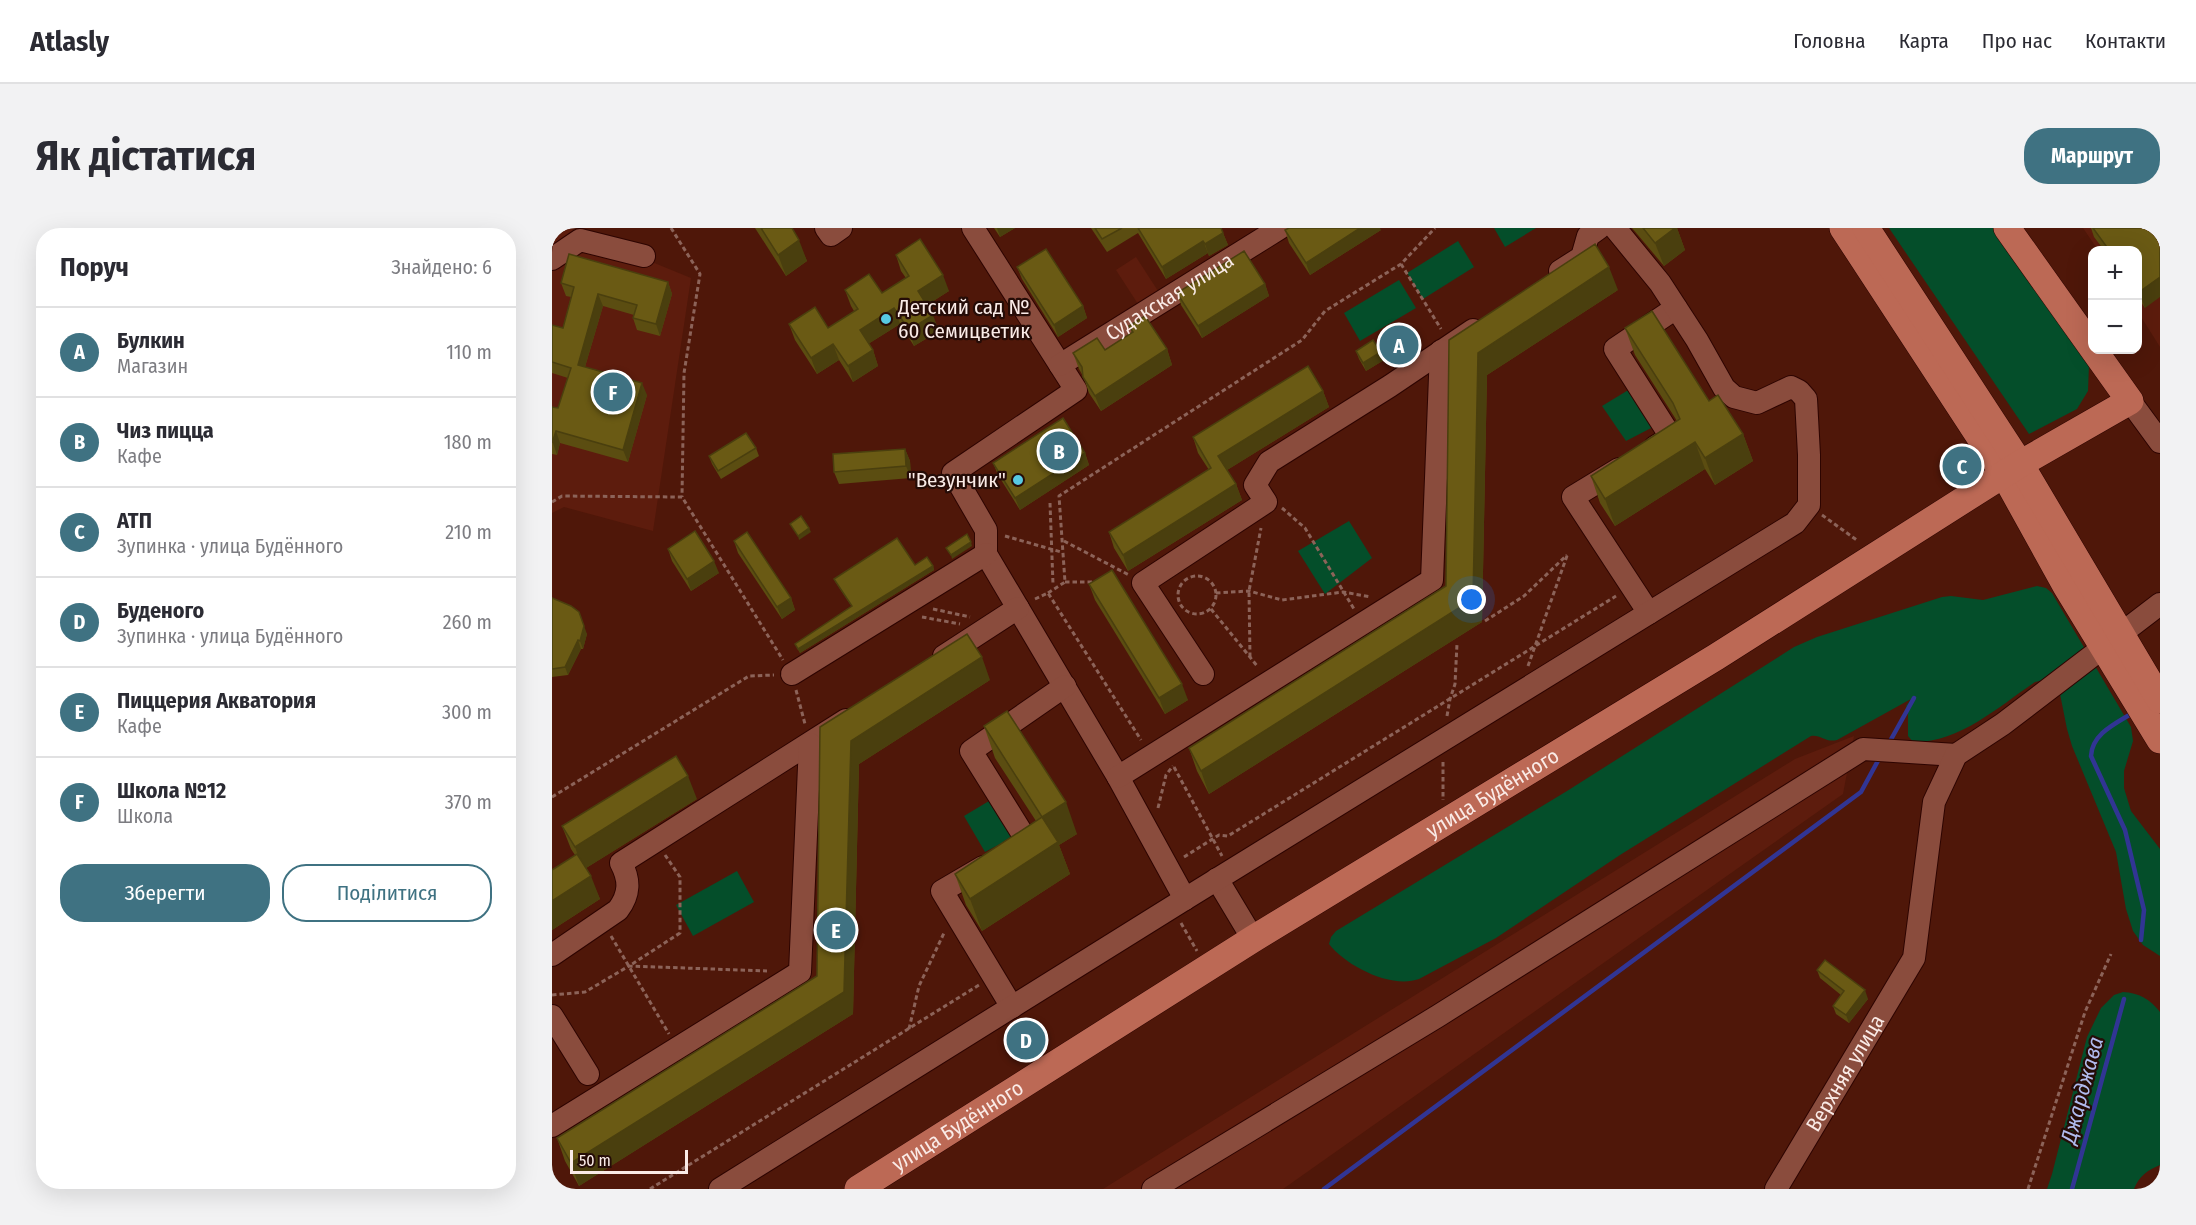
<!DOCTYPE html>
<html lang="uk">
<meta charset="utf-8">
<style>
:root{--surface:#fff;--page:#f2f2f3;--text:#2b2b33;--muted:#7c7c81;--line:#e1e1e2;--accent:#3f7282}
body{margin:0;font-family:"Fira Sans Condensed",sans-serif;background:var(--page);color:var(--text)}
.controls{position:absolute;right:18px;top:18px;display:grid;overflow:hidden;border-radius:12px;box-shadow:0 6px 24px #0002}
.controls button{width:54px;height:54px;display:grid;place-items:center;padding:0;border:0;border-bottom:2px solid var(--line);background:var(--surface);color:var(--text);font:30px sans-serif}
.scale{position:absolute;left:18px;bottom:15px;width:118px;box-sizing:border-box;padding-left:6px;border:3px solid #faebe7;border-top:0;font-size:16px;line-height:21px;white-space:nowrap;color:#faebe7;-webkit-text-stroke:4px #250c07;paint-order:stroke}
.you{position:absolute;left:920px;top:372px;width:21px;height:21px;margin:-15px;border:4px solid #fff;border-radius:50%;background:#1a73e8;box-shadow:0 0 0 9px #1a73e833}
.badge{display:grid;place-items:center;width:39px;height:39px;border-radius:50%;background:var(--accent);color:#fff;font-size:20px;font-weight:700}
.pin{position:absolute;translate:-50% -50%;border:3px solid #fff;box-shadow:0 2px 6px #0006}
.list{margin:0;padding:0;list-style:none}
h2{display:flex;justify-content:space-between;align-items:center;height:78px;margin:0;padding:0 24px;font-size:26px}
h2 small{font-size:20px;font-weight:400;color:var(--muted)}
.list li{display:grid;grid-template-columns:39px 1fr auto;gap:18px;align-items:center;box-sizing:border-box;height:90px;padding:0 24px;border-top:2px solid var(--line)}
.list b{display:block;font-size:22px;white-space:nowrap}
.list p{margin:0;font-size:20px;white-space:nowrap;color:var(--muted)}
.list em{font-size:20px;font-style:normal;color:var(--muted)}
.actions{display:flex;gap:12px;padding:18px 24px}
.actions a{flex:1;padding:14px 0;border:2px solid var(--accent);border-radius:24px;text-align:center;font-size:21px;color:var(--accent)}
.actions .main{background:var(--accent);color:#fff}
.map{position:relative;flex:none;width:1608px;height:961px;overflow:hidden;border-radius:24px}
header{display:flex;align-items:center;gap:36px;box-sizing:border-box;height:84px;padding:0 30px;background:var(--surface);border-bottom:2px solid var(--line)}
header strong{font-size:28px}
nav{display:flex;gap:33px;margin-inline-start:auto;font-size:21px}
.intro{display:flex;align-items:center;justify-content:space-between;box-sizing:border-box;height:144px;padding:0 36px}
h1{margin:0;font-size:42px}
.button{padding:15px 27px;border-radius:24px;background:var(--accent);color:#fff;font-size:21px;font-weight:700}
main{display:flex;gap:36px;padding:0 36px}
aside{flex:1;background:var(--surface);border-radius:24px;box-shadow:0 6px 24px #0002}
.map>svg:first-child{display:block}
.built{fill:#5d1c0d}
.green{fill:#044e2a}
.lines{fill:none;stroke-linecap:round;stroke-linejoin:round}
.stream{stroke:#313594;stroke-width:4.5}
.minor-casing{stroke:#2d0400;stroke-width:24}
.major-casing{stroke:#2d0400;stroke-width:28}
.path{stroke:#8c6359;stroke-width:3;stroke-dasharray:4.5 3;stroke-linecap:butt}
.minor{stroke:#8a4c3d;stroke-width:22}
.major{stroke:#bc6955;stroke-width:27}
.wall{fill:#5b4d11}
.shaded-wall{fill:#4a3f0e}
.building{fill:#6a5a14;stroke:#4a3f0e;stroke-width:1.5}
.poi-dot{fill:#57c9e2;stroke:#250c07;stroke-width:2}
.labels{text-anchor:middle;dominant-baseline:central;stroke-width:4.5;stroke-linejoin:round;paint-order:stroke}
.street-label{font-size:21px;fill:#faebe7;stroke:#250c07}
.poi-label{font-size:21px;fill:#faebe7;stroke:#250c07;text-anchor:start}
.water-label{font-size:22px;font-style:italic;fill:#b0bbee;stroke:#250c07}
</style>
<header>
<strong>Atlasly</strong>
<nav><a>Головна</a><a>Карта</a><a>Про нас</a><a>Контакти</a></nav>
</header>
<div class="intro"><h1>Як дістатися</h1><a class="button">Маршрут</a></div>
<main>
<aside>
<h2>Поруч<small>Знайдено: 6</small></h2>
<ul class="list">
<li><span class="badge">A</span><div><b>Булкин</b><p>Магазин</p></div><em>110 m</em></li>
<li><span class="badge">B</span><div><b>Чиз пицца</b><p>Кафе</p></div><em>180 m</em></li>
<li><span class="badge">C</span><div><b>АТП</b><p>Зупинка · улица Будённого</p></div><em>210 m</em></li>
<li><span class="badge">D</span><div><b>Буденого</b><p>Зупинка · улица Будённого</p></div><em>260 m</em></li>
<li><span class="badge">E</span><div><b>Пиццерия Акватория</b><p>Кафе</p></div><em>300 m</em></li>
<li><span class="badge">F</span><div><b>Школа №12</b><p>Школа</p></div><em>370 m</em></li>
</ul>
<div class="actions"><a class="main">Зберегти</a><a>Поділитися</a></div>
</aside>
<div class="map">
<svg width="1608" height="961" viewBox="0 0 1608 961">
<rect width="100%" height="100%" fill="#4f1709"/>
<g class="built">
<polygon points="0,0 17,0 139,50 101,303 12,279 0,285"/>
<polygon points="1531,0 1608,0 1608,119 1586,84 1586,22 1546,22"/>
<polygon points="584,29 606,63 586,76 564,42"/>
<polygon points="1302,508 1291,566 731,961 551,961 1243,531"/>
</g>
<g class="green">
<polygon points="942,0 984,0 953,19"/>
<polygon points="1337,0 1442,0 1537,137 1536,163 1525,181 1477,206"/>
<polygon points="906,13 922,39 871,71 855,45"/>
<polygon points="847,52 864,80 808,113 792,85"/>
<polygon points="1078,161 1103,198 1074,213 1050,178"/>
<polygon points="797,293 820,330 773,366 746,323"/>
<path d="M1485,358l9,2 6,5 79,134 2,14 -9,30v17l7,23 29,38v107l-17,-11 -10,-14 -7,-22 -10,-57 -44,-106 -5,-17 -8,-40 -15,-9 -9,2c-37,25 -76,61 -122,60l-5,-6v-26l-2,-4 5,-7 -74,41c-11,3 -17,-6 -26,-4l-191,119 -124,83 -77,41c-28,10 -73,-13 -90,-35l2,-7 5,-6 231,-140 227,-144 23,-10 125,-40 9,-1 32,4z"/>
<polygon points="442,570 465,607 433,624 412,588"/>
<polygon points="185,643 202,674 141,708 124,677"/>
<path d="M1571,764c16,1 27,7 37,20v153c-12,5 -21,11 -26,24h-87l5,-15 35,-137 14,-29 13,-13z"/>
</g>
<g class="lines">
<g class="stream">
<path d="M1582,484c-17,11 -42,21 -43,44l34,74 19,80 -3,30"/>
<polyline points="1337,515 1362,470"/>
<polyline points="772,961 1309,564 1328,529"/>
<polyline points="1520,961 1572,771"/>
</g>
<g class="minor-casing">
<g id="minor">
<polyline points="274,0 279,7 289,0"/>
<polyline points="421,0 524,162 401,245 434,302 434,326 566,549 633,671"/>
<polyline points="0,31 28,12 92,28"/>
<polyline points="1008,43 1030,29 1036,8 1047,0"/>
<path id="s1" d="M508,137l220,-137"/>
<polyline points="1578,173 1608,214"/>
<polyline points="1103,219 1119,209 1063,121 1124,80"/>
<polyline points="1067,241 1021,269 1097,385"/>
<polyline points="392,428 466,380"/>
<polyline points="240,446 434,326"/>
<polyline points="651,446 591,355 714,274 703,257 717,234 838,158 921,102"/>
<polyline points="566,549 880,352 889,123"/>
<polyline points="459,623 475,613 419,523 513,458"/>
<polyline points="431,639 390,663 460,779"/>
<polyline points="665,651 701,711"/>
<path d="M0,727l66,-45c12,-16 12,-30 3,-47l225,-143"/>
<polyline points="0,788 36,846"/>
<polyline points="0,898 248,744 258,516"/>
<polyline points="168,961 633,671 1243,295 1257,277 1257,227 1254,171 1247,163 1239,159 1205,175 1182,169 1172,160 1145,112 1108,55 1063,0"/>
<polyline points="601,961 886,788 1311,521 1404,527"/>
<path id="s2" d="M1224,961l138,-231 20,-156 22,-47 47,-31 157,-120"/>
</g>
</g>
<g class="major-casing">
<g id="major">
<polyline points="1291,0 1452,246 1514,358 1608,512"/>
<polyline points="1314,0 1468,236 1608,472"/>
<path id="s3" d="M306,961l395,-250 463,-282 304,-193 110,-63 -123,-173"/>
</g>
</g>
<g class="path">
<polyline points="119,0 148,46 132,145 130,269"/>
<polyline points="849,36 889,101"/>
<polyline points="0,274 10,268 130,269 231,432"/>
<polyline points="498,275 501,356"/>
<polyline points="730,280 753,300 802,381"/>
<polyline points="1270,287 1306,313"/>
<polyline points="453,308 509,324"/>
<polyline points="512,313 577,347"/>
<circle cx="645" cy="367" r="19"/>
<polyline points="513,354 544,354"/>
<polyline points="496,365 513,354 507,268 750,112 773,83 849,36 883,0"/>
<polyline points="664,365 697,363 730,372 791,364 819,369"/>
<polyline points="483,371 496,365 589,512"/>
<polyline points="381,381 418,389"/>
<polyline points="659,381 706,439"/>
<polyline points="370,389 408,396"/>
<polyline points="933,393 972,368 1015,327"/>
<polyline points="698,429 697,363 709,300"/>
<polyline points="976,438 1016,325"/>
<polyline points="244,462 253,496"/>
<polyline points="895,488 898,471 903,456 905,416"/>
<polyline points="891,534 891,572"/>
<polyline points="622,539 670,628"/>
<polyline points="0,569 197,448 222,447"/>
<polyline points="606,580 614,547 621,538"/>
<polyline points="113,627 128,649 128,705 77,738 215,743"/>
<polyline points="632,629 667,607 676,608 1064,368"/>
<polyline points="629,695 645,723"/>
<polyline points="59,708 117,806"/>
<polyline points="0,767 33,764 77,738"/>
<polyline points="357,801 367,758 392,705"/>
<polyline points="98,961 427,757"/>
<polyline points="1476,961 1533,784 1559,726"/>
</g>
<use href="#minor" class="minor"/>
<use href="#major" class="major"/>
</g>
<g class="wall">
<polygon points="203,0 240,0 255,33 234,48"/>
<polygon points="442,0 463,0 448,9"/>
<polygon points="539,0 669,0 676,17 657,28 656,25 614,51 586,5 555,24"/>
<polygon points="1080,0 1125,0 1133,22 1112,38"/>
<polygon points="1539,0 1608,0 1593,80 1586,70 1586,22 1552,22 1542,9"/>
<polygon points="733,2 829,2 758,47 737,15"/>
<polygon points="344,27 397,63 375,77 387,103 362,118 348,96 316,116 321,122 326,138 301,154 287,132 265,146 243,112 237,96 276,100 302,83 299,78 293,62 330,65 354,50 349,43"/>
<polygon points="465,39 531,78 535,90 506,109 470,51"/>
<polygon points="116,54 120,66 108,108 85,102 81,90 82,87 51,78 33,139 95,167 76,234 8,215 5,227 0,226 0,179 6,180 16,150 0,145 0,97 11,100 19,69 14,68 9,55"/>
<polygon points="713,56 717,68 650,110 629,77 625,65"/>
<polygon points="1066,62 935,147 930,394 657,566 645,543 637,520 894,358 897,112"/>
<polygon points="577,98 615,121 620,137 549,183 537,165 531,148 527,141 521,125 553,122 580,105"/>
<polygon points="1073,100 1157,173 1191,206 1201,233 1163,257 1153,241 1063,298 1048,275 1039,248 1125,193 1083,127"/>
<polygon points="804,123 832,132 814,143 807,131"/>
<polygon points="771,163 777,179 675,242 684,256 690,272 576,343 562,320 557,304 657,242 646,225 641,209"/>
<polygon points="204,220 207,228 169,251 160,236 157,228"/>
<polygon points="353,221 358,233 359,250 287,256 282,244"/>
<polygon points="533,225 537,237 468,282 446,247 441,235"/>
<polygon points="182,313 239,370 243,382 230,391 186,325"/>
<polygon points="116,321 167,345 139,363 120,333"/>
<polygon points="363,337 381,338 382,342 248,425 243,416 300,379 284,355 282,351"/>
<polygon points="537,356 636,472 613,486 543,372"/>
<polygon points="0,370 35,406 31,421 29,421 16,447 0,449"/>
<polygon points="438,452 307,536 301,786 27,958 13,933 5,910 265,748 268,499"/>
<polygon points="432,498 525,606 507,617 518,646 430,703 414,677 403,646 484,593 443,530"/>
<polygon points="145,571 34,640 48,671 0,702 0,642 23,627 19,621 10,598"/>
<polygon points="1265,742 1316,771 1297,795 1284,786 1281,778 1289,767 1268,750"/>
</g>
<g class="shaded-wall">
<polygon points="445,0 463,0 448,9"/>
<polygon points="808,0 828,0 829,2 758,47 754,35"/>
<polygon points="1123,0 1125,0 1133,22 1112,38 1103,15"/>
<polygon points="671,5 676,17 657,28 653,16"/>
<polygon points="247,12 255,33 234,48 226,27"/>
<polygon points="651,13 656,25 614,51 610,39"/>
<polygon points="1057,39 1066,62 935,147 930,394 657,566 649,543 921,371 926,125"/>
<polygon points="391,47 397,63 372,79 366,63"/>
<polygon points="1608,49 1608,69 1593,80 1587,64"/>
<polygon points="116,54 120,66 108,108 104,96"/>
<polygon points="713,56 717,68 650,110 646,98"/>
<polygon points="46,66 51,78 30,149 26,137"/>
<polygon points="531,78 535,90 506,109 502,97"/>
<polygon points="342,80 348,96 313,118 308,102"/>
<polygon points="381,87 387,103 362,118 357,102"/>
<polygon points="281,116 287,132 265,146 259,130"/>
<polygon points="615,121 620,137 549,183 543,168"/>
<polygon points="321,122 326,138 301,154 296,138"/>
<polygon points="829,124 832,132 814,143 811,135"/>
<polygon points="90,155 95,167 76,234 71,222"/>
<polygon points="771,163 777,179 672,244 666,228"/>
<polygon points="4,203 8,215 5,227 1,215"/>
<polygon points="1191,206 1201,233 1163,257 1153,230"/>
<polygon points="1143,214 1153,241 1063,298 1053,271"/>
<polygon points="353,221 358,233 359,250 354,238"/>
<polygon points="533,225 537,237 468,282 463,270"/>
<polygon points="684,256 690,272 576,343 571,327"/>
<polygon points="257,300 259,304 247,312 246,308"/>
<polygon points="419,314 420,318 400,331 399,327"/>
<polygon points="162,333 167,345 139,363 135,351"/>
<polygon points="381,338 382,342 248,425 246,421"/>
<polygon points="239,370 243,382 230,391 225,379"/>
<polygon points="27,384 35,406 31,421 28,413"/>
<polygon points="26,412 29,421 16,447 13,439"/>
<polygon points="430,429 438,452 307,536 301,786 27,958 19,935 292,764 299,513"/>
<polygon points="630,456 636,472 613,486 607,470"/>
<polygon points="136,548 145,571 31,642 23,619"/>
<polygon points="514,574 525,606 507,617 518,646 430,703 418,671 490,589"/>
<polygon points="39,648 48,671 0,702 0,673"/>
<polygon points="1313,762 1316,771 1297,795 1294,787"/>
</g>
<g class="building">
<polygon points="209,0 240,0 247,12 226,27"/>
<polygon points="543,0 570,0 550,11"/>
<polygon points="586,0 669,0 671,5 653,16 651,13 610,39"/>
<polygon points="737,0 808,0 754,35 733,2"/>
<polygon points="1091,0 1123,0 1103,15"/>
<polygon points="1541,0 1608,0 1608,49 1587,64 1586,62 1586,22 1557,22"/>
<polygon points="368,11 391,47 366,63 381,87 357,102 342,80 308,102 321,122 296,138 281,116 259,130 237,96 263,79 276,100 306,81 293,62 317,46 330,65 357,48 344,27"/>
<polygon points="1043,16 1057,39 926,125 921,371 649,543 637,520 894,358 897,112"/>
<polygon points="494,21 531,78 502,97 465,39"/>
<polygon points="692,23 713,56 646,98 625,65"/>
<polygon points="17,26 116,54 104,96 81,90 85,77 46,66 26,137 90,155 71,222 4,203 0,215 0,179 6,180 19,140 0,134 0,97 11,100 22,59 9,55"/>
<polygon points="1100,83 1157,173 1166,167 1191,206 1153,230 1143,214 1053,271 1039,248 1128,191 1121,175 1073,100"/>
<polygon points="593,88 615,121 543,168 531,149 530,139 521,125 545,110 553,122 581,104 577,98"/>
<polygon points="821,112 829,124 811,135 804,123"/>
<polygon points="756,138 771,163 666,228 684,256 571,327 557,304 659,240 641,209"/>
<polygon points="511,190 533,225 463,270 441,235"/>
<polygon points="194,205 204,220 166,243 157,228"/>
<polygon points="353,221 354,238 282,244 281,226"/>
<polygon points="249,288 257,300 246,308 238,296"/>
<polygon points="143,303 162,333 135,351 116,321"/>
<polygon points="195,304 239,370 225,379 182,313"/>
<polygon points="415,306 419,314 399,327 394,320"/>
<polygon points="345,310 363,337 375,329 381,338 246,421 243,416 300,378 282,351"/>
<polygon points="560,342 630,456 607,470 537,356"/>
<polygon points="0,370 19,378 27,384 32,398 28,413 26,412 13,439 0,441"/>
<polygon points="415,406 430,429 299,513 292,764 19,935 5,910 265,748 268,499"/>
<polygon points="455,483 514,574 490,589 432,498"/>
<polygon points="124,528 136,548 23,619 10,598"/>
<polygon points="490,589 506,614 418,671 403,646"/>
<polygon points="25,626 39,648 0,673 0,642"/>
<polygon points="1273,732 1313,762 1294,787 1281,778 1292,763 1265,742"/>
</g>
<g class="poi-dot">
<circle cx="334" cy="91" r="6"/>
<circle cx="466" cy="252" r="6"/>
</g>
<g class="labels">
<g class="street-label">
<text stroke="none"><textPath href="#s1" startOffset="129">Судакская улица</textPath></text>
<text stroke="none"><textPath href="#s3" startOffset="748">улица Будённого</textPath></text>
<text stroke="none"><textPath href="#s2" startOffset="135">Верхняя улица</textPath></text>
<text stroke="none"><textPath href="#s3" startOffset="118">улица Будённого</textPath></text>
</g>
<g class="poi-label">
<text x="346" y="79">Детский сад №<tspan x="346" dy="24">60 Семицветик</tspan></text>
<text x="454" y="252" text-anchor="end">"Везунчик"</text>
</g>
<g class="water-label">
<text transform="translate(1530 862) rotate(-75)">Джарджава</text>
</g>
</g>
</svg>
<div class="controls">
<button>+</button>
<button>−</button>
</div>
<div class="scale">50 m</div>
<div class="you"></div>
<div class="pin badge" style="left:847px;top:117px">A</div>
<div class="pin badge" style="left:507px;top:223px">B</div>
<div class="pin badge" style="left:1410px;top:238px">C</div>
<div class="pin badge" style="left:474px;top:812px">D</div>
<div class="pin badge" style="left:284px;top:702px">E</div>
<div class="pin badge" style="left:61px;top:164px">F</div>
</div>
</main>
